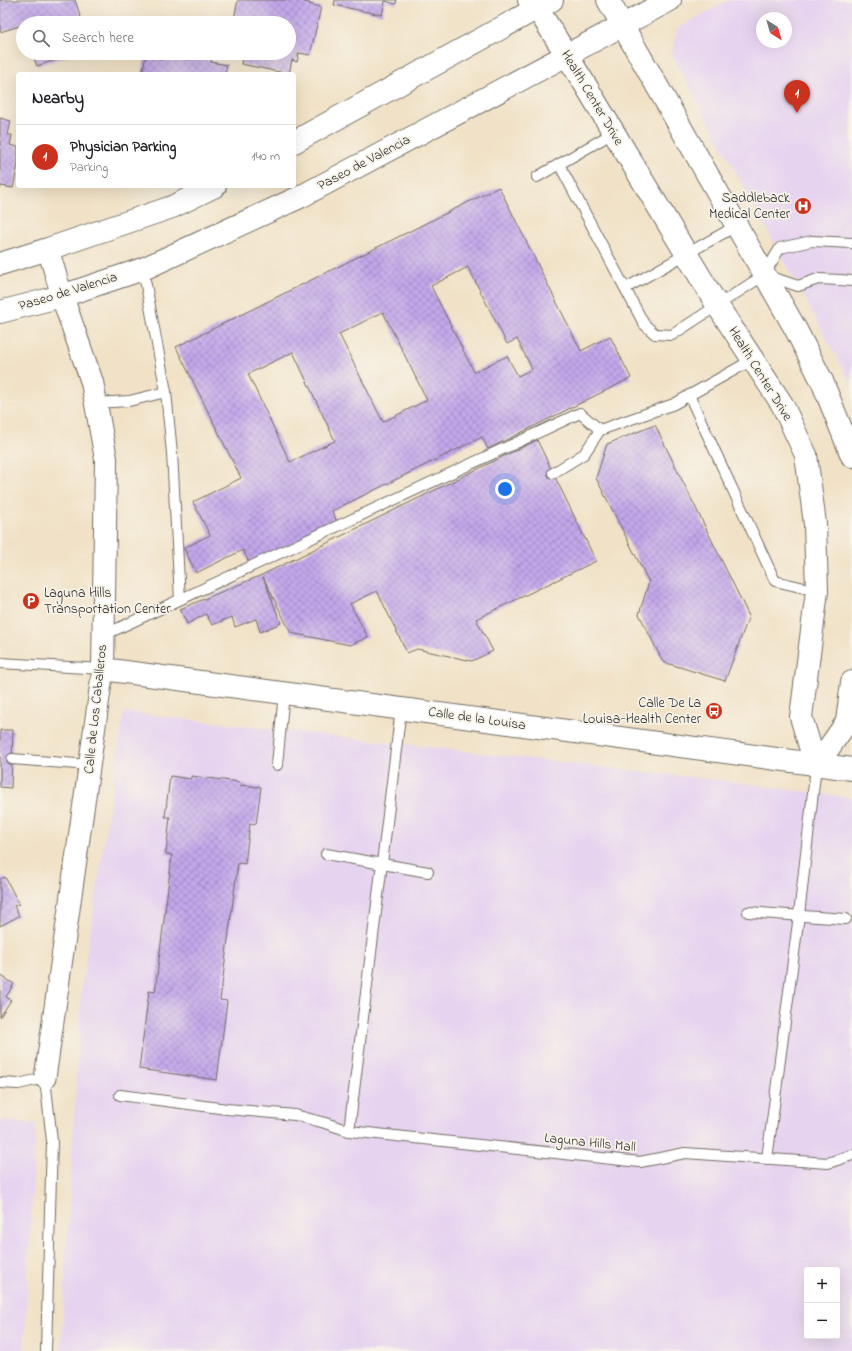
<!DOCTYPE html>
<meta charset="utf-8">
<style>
:root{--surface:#fff;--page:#f2f2f2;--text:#202124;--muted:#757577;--line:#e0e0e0;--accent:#c8321e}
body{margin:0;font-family:"Indie Flower",sans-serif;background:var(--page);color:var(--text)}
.controls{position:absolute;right:12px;bottom:12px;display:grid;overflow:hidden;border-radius:4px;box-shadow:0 4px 16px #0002}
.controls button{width:36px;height:36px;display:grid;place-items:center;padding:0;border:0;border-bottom:1px solid var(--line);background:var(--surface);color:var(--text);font:20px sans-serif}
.compass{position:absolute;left:756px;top:12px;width:36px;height:36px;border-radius:50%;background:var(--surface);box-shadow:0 4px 16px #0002;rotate:143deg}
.you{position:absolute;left:505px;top:489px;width:14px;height:14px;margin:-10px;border:3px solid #fff;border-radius:50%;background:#1a73e8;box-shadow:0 0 0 6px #1a73e833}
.badge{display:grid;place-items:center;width:26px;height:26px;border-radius:50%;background:var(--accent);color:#fff;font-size:13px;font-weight:700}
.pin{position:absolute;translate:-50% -33px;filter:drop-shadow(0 1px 2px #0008)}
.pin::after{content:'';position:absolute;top:21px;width:14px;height:12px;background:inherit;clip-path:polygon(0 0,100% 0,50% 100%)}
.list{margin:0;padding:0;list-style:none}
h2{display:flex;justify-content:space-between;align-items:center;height:52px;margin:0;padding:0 16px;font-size:17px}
h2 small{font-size:13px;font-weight:400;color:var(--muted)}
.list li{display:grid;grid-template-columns:26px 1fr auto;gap:12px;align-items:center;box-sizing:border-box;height:64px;padding:0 16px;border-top:1px solid var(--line)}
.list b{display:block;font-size:15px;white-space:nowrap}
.list p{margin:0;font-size:13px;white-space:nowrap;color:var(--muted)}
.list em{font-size:13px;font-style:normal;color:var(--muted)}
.icon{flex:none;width:22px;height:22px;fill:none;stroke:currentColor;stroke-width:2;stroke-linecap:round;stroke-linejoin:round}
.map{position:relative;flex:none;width:852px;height:1351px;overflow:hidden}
.search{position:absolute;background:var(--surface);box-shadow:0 4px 16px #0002;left:16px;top:16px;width:280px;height:44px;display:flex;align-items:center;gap:10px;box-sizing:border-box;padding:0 14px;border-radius:22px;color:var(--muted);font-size:15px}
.panel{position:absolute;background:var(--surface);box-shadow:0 4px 16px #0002;left:16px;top:72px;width:280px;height:116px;border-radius:4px}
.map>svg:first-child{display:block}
.built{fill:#e6d3f0;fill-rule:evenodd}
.building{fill:url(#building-cross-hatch);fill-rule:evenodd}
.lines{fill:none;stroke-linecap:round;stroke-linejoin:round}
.lane-casing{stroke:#706b62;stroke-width:12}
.street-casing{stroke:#706b62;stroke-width:23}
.secondary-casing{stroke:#706b62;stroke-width:24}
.lane{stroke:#fff;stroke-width:10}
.street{stroke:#fff;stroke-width:21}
.secondary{stroke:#fff;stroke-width:22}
.labels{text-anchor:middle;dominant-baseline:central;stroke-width:3.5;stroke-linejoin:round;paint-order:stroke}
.street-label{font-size:14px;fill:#2b2b2b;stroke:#f7f3e8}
.poi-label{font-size:14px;fill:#2b2b2b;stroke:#f7f3e8;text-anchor:end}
</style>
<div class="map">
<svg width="852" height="1351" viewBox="0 0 852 1351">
<defs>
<pattern id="building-cross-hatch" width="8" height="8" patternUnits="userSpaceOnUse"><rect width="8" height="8" fill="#c3a7eb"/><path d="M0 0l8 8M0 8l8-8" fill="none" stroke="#9f88bf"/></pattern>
</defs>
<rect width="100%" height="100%" fill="#f7f3e8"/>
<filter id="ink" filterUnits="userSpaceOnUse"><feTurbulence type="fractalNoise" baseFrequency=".025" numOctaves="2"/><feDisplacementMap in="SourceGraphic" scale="8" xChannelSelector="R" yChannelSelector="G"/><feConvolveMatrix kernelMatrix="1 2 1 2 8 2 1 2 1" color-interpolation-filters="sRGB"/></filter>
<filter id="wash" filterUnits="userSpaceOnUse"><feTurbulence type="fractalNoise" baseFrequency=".012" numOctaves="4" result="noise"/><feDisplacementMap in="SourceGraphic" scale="16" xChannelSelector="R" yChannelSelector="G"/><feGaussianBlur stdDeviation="0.9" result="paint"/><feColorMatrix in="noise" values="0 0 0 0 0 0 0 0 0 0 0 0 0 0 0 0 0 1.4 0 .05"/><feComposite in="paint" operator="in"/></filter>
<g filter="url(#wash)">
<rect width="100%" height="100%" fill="#f1e2c7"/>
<g class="built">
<path d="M729,0h123v385l-180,-330 5,-25 13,-9zM762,18h24v24h-24z"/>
<path d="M124,712l626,72 102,14v553h-791l20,-359zM807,1270h30v66h-30z"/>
<polygon points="0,1120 36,1124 24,1351 0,1351"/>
</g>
<g id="blocks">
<g class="building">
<polygon points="0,0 75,0 82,21 84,20 85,23 44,23 42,18 28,23 23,23 23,25 0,32"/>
<polygon points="238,0 305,0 304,2 310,3 309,4 321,7 310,55 299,53 297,62 292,60 289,74 241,64 243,53 289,53 289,23 233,23"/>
<polygon points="335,0 397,0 396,4 385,1 382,15 334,5"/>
<polygon points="32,53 76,53 37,66"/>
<polygon points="163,53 213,53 211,62 227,65 225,74 142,74 146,55 162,59"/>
<polygon points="0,118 11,121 8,135 12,135 10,145 18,147 18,164 13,188 1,186 0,189"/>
<path d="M499,187l82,164 29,-15 21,42 -143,71 -6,-12 -150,74 5,11 -87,43 -7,-15 -47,23 -12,-25 26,-13 -17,-33 48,-24 -65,-131zM468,267l39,77 10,-5 15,30 -14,7 -11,-20 -33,16 -43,-86zM383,312l44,88 -44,22 -44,-88zM293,352l42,89 -45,21 -42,-88z"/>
<polygon points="655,425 749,616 725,681 663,662 639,614 649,582 596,478 607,444"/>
<polygon points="537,440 596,561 476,619 493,651 472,661 417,649 407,653 377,591 350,604 368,637 350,645 291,633 263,577 281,623 260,632 256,619 235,627 232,617 212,625 206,614 187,624 180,609 262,575"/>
<polygon points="0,730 13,730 11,788 0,787"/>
<polygon points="170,776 191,779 191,776 240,782 239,785 261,787 256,824 250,823 245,864 238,863 220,1000 227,1001 217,1080 139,1069 149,991 155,992 172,855 166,854 170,817 165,817"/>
<polygon points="5,877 19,904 14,906 19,916 0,926 0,879"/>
<polygon points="0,975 14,984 6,997 11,1000 0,1017"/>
</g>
</g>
</g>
<g filter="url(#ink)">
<use href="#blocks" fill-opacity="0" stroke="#706b62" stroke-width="1"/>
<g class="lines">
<g class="lane-casing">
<g id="lane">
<polyline points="559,164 644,324 655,334 672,335 764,275 780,248 812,241 852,243"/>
<polyline points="537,177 613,133"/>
<polyline points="143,269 166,392 172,453 180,599"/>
<polyline points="768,276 798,286 818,279 840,280 852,281"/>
<polyline points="626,288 736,226"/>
<polyline points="689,395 775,581 817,591"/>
<polyline points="96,403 129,401 166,392"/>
<polyline points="553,473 584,454 600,430 674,404 752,360"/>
<polyline points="104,635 580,413 600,430"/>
<polyline points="0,663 103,669"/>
<polyline points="12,759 90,765"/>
<polyline points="277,765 284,693"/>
<polyline points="326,854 428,872"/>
<polyline points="748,912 846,919"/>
<polyline points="0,1083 18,1084 45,1078 52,1141 46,1351"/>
<polyline points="120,1095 227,1109 295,1115 325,1123 349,1131 640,1162 685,1153 828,1163 852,1155"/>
<polyline points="349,1131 401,709"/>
<polyline points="767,1159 799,915 816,766"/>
</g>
</g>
<g class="street-casing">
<g id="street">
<polyline points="48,249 62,296"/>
<polyline points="45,1078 103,669"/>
</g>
</g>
<g class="secondary-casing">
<g id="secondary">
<polyline points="529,0 537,8 586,86 717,305 782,404 806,455 815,524 817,591 801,717 816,766"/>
<polyline points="608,0 795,328 822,381 852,456"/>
<polyline points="294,142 552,0"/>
<polyline points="0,264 48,249 172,207 215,186"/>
<polyline points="62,296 92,382 106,459 103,669 852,769"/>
<polyline points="0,312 62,296 143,269 302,196 670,0"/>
<polyline points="816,766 847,722 852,682"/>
</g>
</g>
<use href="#lane" class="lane"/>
<use href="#street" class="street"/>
<use href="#secondary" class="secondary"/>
</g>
</g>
<defs>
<g id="hospital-disc" transform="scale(0.9)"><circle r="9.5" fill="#c8321e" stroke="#f7f3e8"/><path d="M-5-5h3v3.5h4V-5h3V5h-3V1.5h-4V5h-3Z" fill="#fff"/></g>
<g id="parking-disc" transform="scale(0.9)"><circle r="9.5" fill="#c8321e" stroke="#f7f3e8"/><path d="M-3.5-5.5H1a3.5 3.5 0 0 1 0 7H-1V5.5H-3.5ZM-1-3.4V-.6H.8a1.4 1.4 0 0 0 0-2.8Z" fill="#fff"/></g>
<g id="bus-disc" transform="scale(0.9)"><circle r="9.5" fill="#c8321e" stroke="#f7f3e8"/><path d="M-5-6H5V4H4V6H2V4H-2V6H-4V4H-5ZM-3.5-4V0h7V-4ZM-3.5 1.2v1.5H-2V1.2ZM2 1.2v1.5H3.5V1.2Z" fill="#fff"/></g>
</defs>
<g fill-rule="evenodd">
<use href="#hospital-disc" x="803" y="206"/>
<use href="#parking-disc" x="31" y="601"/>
<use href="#bus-disc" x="714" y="711"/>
</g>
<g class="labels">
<g class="street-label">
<text transform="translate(592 98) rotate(59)">Health Center Drive</text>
<text transform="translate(364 163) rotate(-28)">Paseo de Valencia</text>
<text transform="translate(68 292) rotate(-17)">Paseo de Valencia</text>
<text transform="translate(760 374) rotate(58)">Health Center Drive</text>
<text transform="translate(96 709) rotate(-84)">Calle de Los Caballeros</text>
<text transform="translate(477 719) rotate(8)">Calle de la Louisa</text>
<text transform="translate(590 1143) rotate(6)">Laguna Hills Mall</text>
</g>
<g class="poi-label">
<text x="790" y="198">Saddleback<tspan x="790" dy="16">Medical Center</tspan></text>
<text x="44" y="593" text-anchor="start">Laguna Hills<tspan x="44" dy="16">Transportation Center</tspan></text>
<text x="701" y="703">Calle De La<tspan x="701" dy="16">Louisa-Health Center</tspan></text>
</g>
</g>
</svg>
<div class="controls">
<button>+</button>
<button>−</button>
</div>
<svg class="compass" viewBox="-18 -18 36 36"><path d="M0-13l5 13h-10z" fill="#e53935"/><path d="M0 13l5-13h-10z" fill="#757577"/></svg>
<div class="you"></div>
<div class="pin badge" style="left:797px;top:113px">1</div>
<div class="search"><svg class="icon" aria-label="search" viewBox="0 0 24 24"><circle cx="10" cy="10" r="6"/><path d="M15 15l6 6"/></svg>Search here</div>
<section class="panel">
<h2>Nearby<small></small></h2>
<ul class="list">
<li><span class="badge">1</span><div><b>Physician Parking</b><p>Parking</p></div><em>140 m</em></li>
</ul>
</section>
</div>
